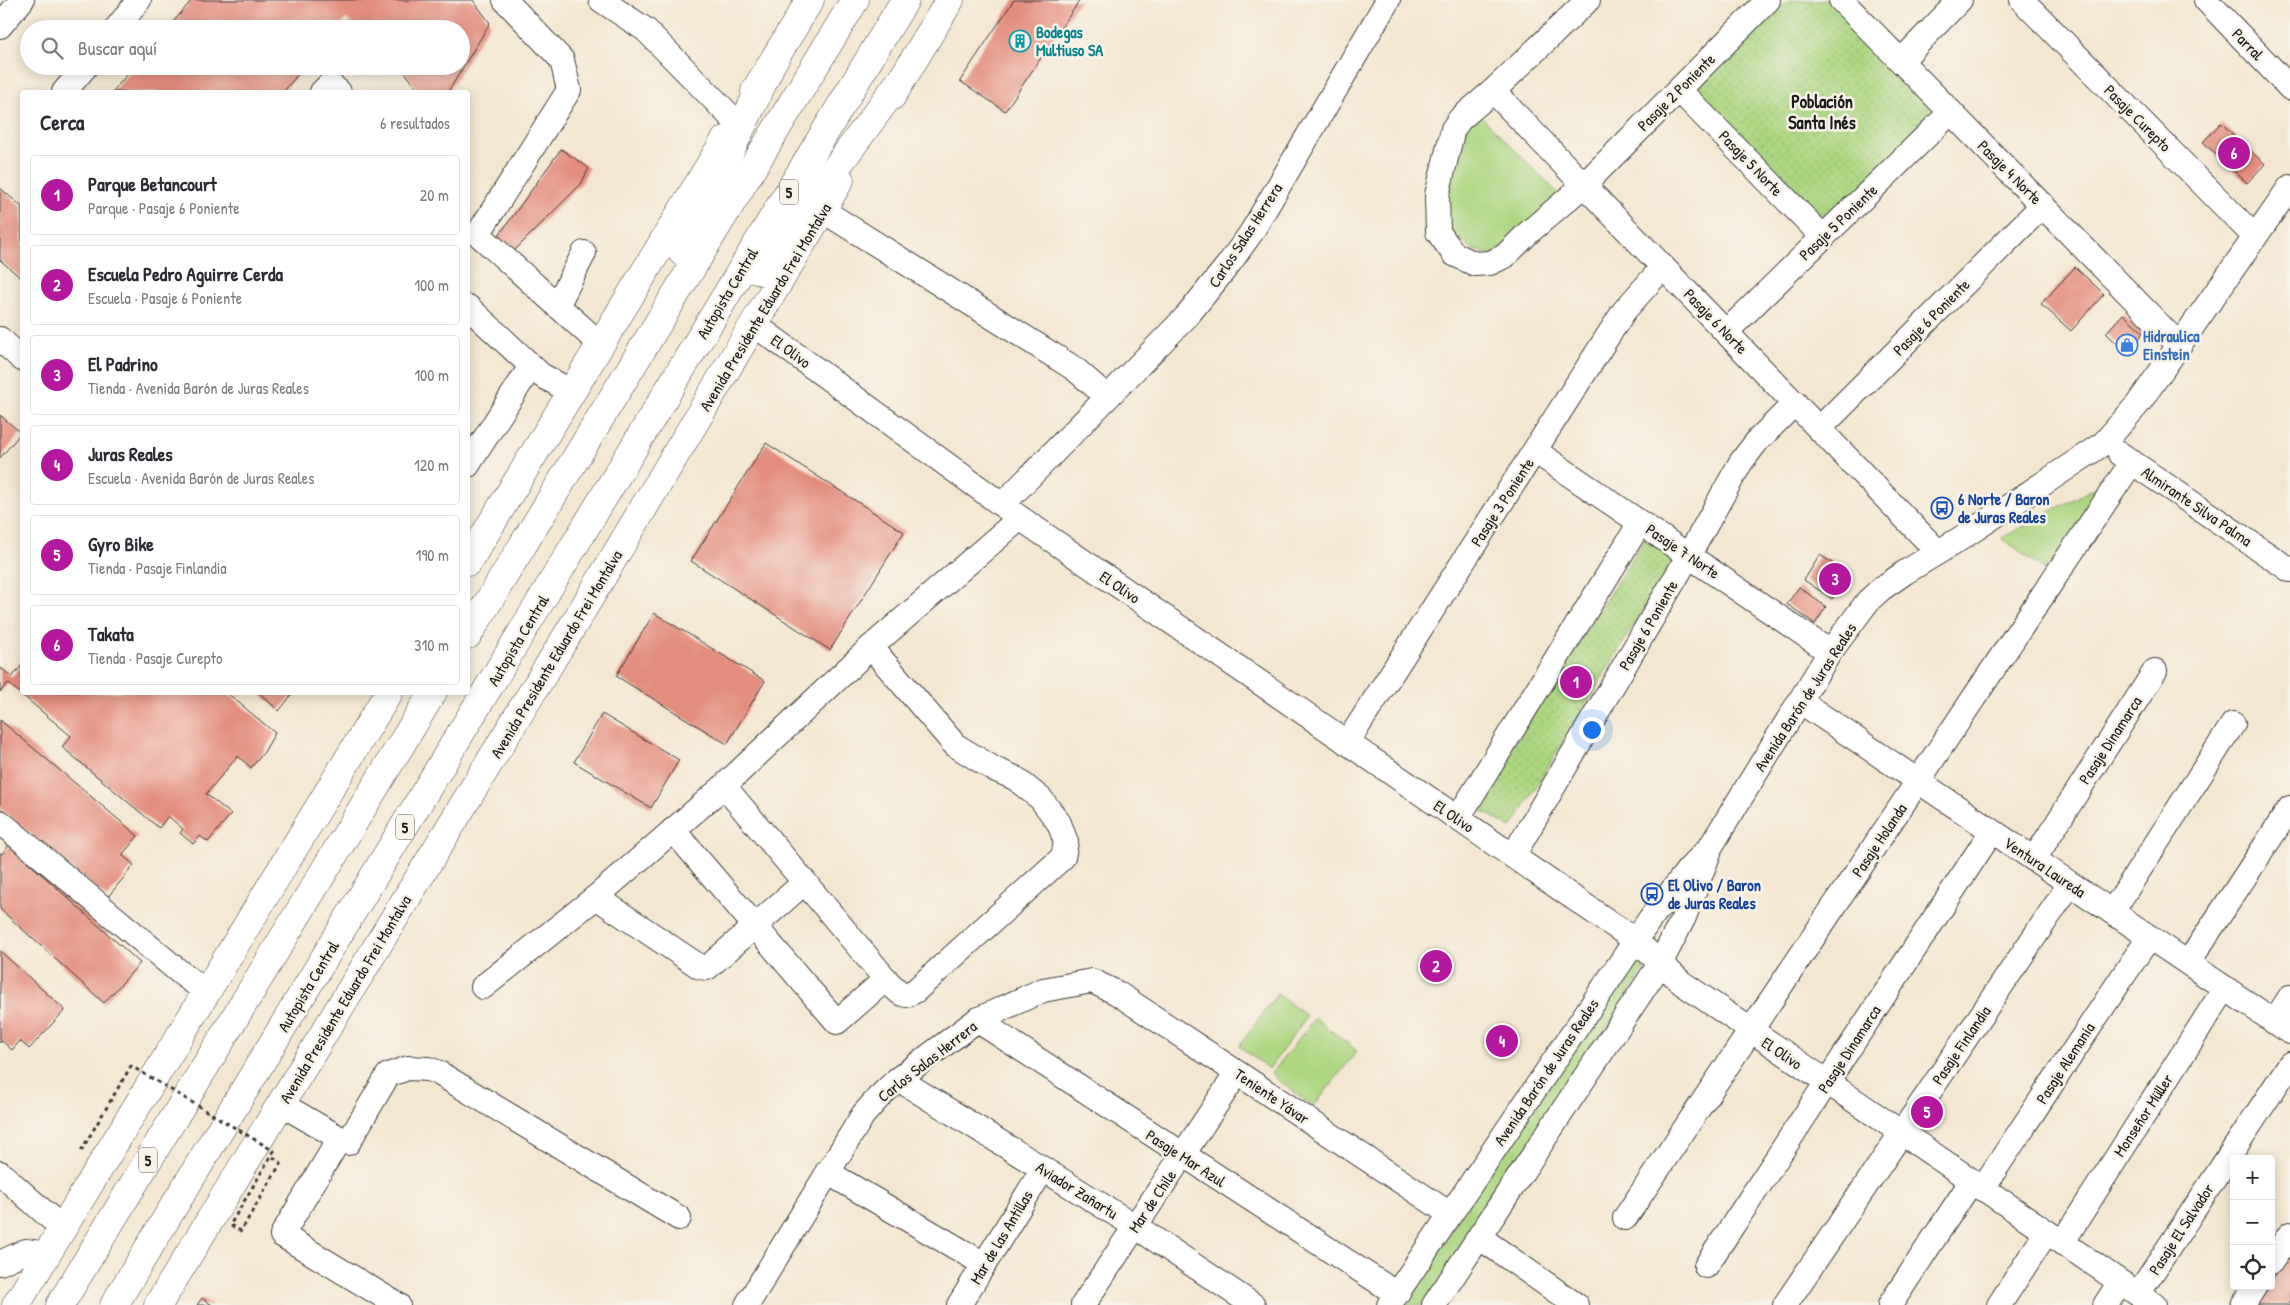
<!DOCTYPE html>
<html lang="es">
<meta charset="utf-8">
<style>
:root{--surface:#fff;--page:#f2f2f3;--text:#2b2b33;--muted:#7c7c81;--line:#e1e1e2;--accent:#b5179e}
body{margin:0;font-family:"Patrick Hand",sans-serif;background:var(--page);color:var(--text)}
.controls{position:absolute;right:15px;bottom:15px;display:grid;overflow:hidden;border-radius:5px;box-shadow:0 2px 12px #0003}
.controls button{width:45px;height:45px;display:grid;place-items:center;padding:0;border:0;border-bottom:1px solid var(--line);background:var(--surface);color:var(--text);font:25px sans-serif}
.you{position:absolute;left:1591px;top:729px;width:18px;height:18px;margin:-12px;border:4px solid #fff;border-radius:50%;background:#1a73e8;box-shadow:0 0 0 8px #1a73e833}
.badge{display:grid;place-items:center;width:32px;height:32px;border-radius:50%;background:var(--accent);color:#fff;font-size:16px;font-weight:700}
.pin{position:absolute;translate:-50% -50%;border:2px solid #fff;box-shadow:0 1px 5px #0006}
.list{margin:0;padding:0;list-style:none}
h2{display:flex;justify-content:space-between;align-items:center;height:65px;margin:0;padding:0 20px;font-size:21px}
h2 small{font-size:16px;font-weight:400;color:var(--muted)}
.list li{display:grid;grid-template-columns:32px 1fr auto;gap:15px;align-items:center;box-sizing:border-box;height:80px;margin:0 10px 10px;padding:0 10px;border:1px solid var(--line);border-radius:5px}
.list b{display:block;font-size:19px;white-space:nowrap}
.list p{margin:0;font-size:16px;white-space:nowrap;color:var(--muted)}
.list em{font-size:16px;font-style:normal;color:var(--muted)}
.icon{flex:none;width:28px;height:28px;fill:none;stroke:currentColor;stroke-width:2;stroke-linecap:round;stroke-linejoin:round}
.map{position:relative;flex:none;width:2290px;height:1305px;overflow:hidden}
.search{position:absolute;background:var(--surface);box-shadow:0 2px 12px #0003;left:20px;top:20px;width:450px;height:55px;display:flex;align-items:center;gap:12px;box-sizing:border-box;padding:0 18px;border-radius:28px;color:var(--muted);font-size:19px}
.panel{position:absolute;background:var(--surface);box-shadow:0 2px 12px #0003;left:20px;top:90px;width:450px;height:605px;border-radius:5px}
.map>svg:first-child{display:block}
.grass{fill:#acd681;stroke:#64794e}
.park{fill:url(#park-dots);stroke:#64794e}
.building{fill:#e38d7c}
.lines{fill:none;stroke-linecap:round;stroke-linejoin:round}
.minor-casing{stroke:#3c3a37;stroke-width:26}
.major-casing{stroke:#3c3a37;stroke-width:29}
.highway-casing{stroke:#3c3a37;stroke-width:29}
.path{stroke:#3c3a37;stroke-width:3;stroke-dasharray:4 4;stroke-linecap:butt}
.minor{stroke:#fff;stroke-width:24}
.major{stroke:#fff;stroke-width:28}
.highway{stroke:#fff;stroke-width:28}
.path-bridge{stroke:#3c3a37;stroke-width:3;stroke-dasharray:4 4;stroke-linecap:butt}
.labels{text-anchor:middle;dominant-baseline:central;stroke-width:5;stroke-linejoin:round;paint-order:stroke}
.shield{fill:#f7f3e8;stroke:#5e5c59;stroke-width:1}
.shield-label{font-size:15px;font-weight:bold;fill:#1c1c1c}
.culture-label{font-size:16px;font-weight:bold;fill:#0d838f;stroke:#f7f3e8;text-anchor:start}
.street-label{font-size:16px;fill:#1c1c1c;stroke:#f7f3e8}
.shop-label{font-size:16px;font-weight:bold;fill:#366cbe;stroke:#f7f3e8;text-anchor:start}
.transit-label{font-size:16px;font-weight:bold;fill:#164399;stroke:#f7f3e8;text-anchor:start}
.neighbourhood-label{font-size:18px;font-weight:bold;fill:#1c1c1c;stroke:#f7f3e8}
</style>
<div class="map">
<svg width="2290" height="1305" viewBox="0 0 2290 1305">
<defs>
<pattern id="park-dots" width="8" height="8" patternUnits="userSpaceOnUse" patternTransform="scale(1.25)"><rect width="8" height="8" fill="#acd681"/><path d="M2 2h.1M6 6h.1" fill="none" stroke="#93b76f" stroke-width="1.8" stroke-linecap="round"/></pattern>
</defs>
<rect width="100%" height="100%" fill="#f7f3e8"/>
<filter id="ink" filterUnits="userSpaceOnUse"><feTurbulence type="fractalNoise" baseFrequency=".02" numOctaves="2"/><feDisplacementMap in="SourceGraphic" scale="10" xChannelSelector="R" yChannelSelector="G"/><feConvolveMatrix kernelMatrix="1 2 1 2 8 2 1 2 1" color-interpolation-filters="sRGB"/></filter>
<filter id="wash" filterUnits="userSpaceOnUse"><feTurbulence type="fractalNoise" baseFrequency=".0096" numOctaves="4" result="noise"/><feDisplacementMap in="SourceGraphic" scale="20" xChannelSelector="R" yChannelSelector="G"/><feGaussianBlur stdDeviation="1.12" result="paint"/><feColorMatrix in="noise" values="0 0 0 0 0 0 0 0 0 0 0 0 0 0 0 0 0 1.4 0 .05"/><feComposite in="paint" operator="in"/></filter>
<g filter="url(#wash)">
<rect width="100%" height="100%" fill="#f4e7d1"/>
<g class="grass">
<polygon points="1478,113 1560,195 1494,255 1473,250 1446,226 1441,195 1455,137"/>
<polygon points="2113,478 2045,570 2002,538"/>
<polygon points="1632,955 1646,967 1426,1305 1402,1305"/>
<polygon points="1277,994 1307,1016 1269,1069 1239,1046"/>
<polygon points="1315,1018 1357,1051 1313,1107 1271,1074"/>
</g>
<g class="park">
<polygon points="1788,0 1830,0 1940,113 1823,226 1693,92"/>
<polygon points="1644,540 1675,557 1511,828 1474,806"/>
</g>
<g id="blocks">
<g class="building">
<polygon points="192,0 473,0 490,23 448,92 420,92 400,66 461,66 461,29 359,29 346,19 337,29 167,29"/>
<polygon points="1014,0 1080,0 1005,111 960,81"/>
<polygon points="135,66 305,66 283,92 112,92"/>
<polygon points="2221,123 2265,164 2247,183 2203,142"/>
<polygon points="561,149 589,168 581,184 508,257 492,245"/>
<polygon points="0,188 22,207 22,279 0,260"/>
<polygon points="2075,267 2104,294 2071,331 2041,304"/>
<polygon points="2123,314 2143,332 2130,356 2106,333"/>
<polygon points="0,415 21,433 0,458"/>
<polygon points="766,443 904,532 830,650 691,561"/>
<polygon points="1820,555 1849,574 1832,599 1804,580"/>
<polygon points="1799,587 1826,607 1815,624 1787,604"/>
<polygon points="654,613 765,681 727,744 616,676"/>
<polygon points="22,665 22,692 226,692 275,733 264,752 251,768 238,756 206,794 231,814 208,842 200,836 193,844 180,833 183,829 168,816 159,828 62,747 71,736 8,683 0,692 0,667 12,677"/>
<polygon points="258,692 294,692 279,711"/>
<polygon points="602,714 679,760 651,808 574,762"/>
<polygon points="0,720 138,836 122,855 134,865 107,898 0,808"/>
<polygon points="9,845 140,963 104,1003 0,909 0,853 2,854"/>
<polygon points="0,951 65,1010 29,1049 20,1041 12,1050 2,1041 0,1043"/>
<polygon points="2290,1254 2290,1305 2255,1305 2268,1286 2271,1286 2271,1281"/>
<polygon points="202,1298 212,1305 197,1305"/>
</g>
</g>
</g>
<g filter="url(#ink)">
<use href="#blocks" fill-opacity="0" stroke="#3c3a37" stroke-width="1"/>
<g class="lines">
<g class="minor-casing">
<g id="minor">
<polyline points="505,0 562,60 569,90 478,234 600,344"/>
<polyline points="601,0 646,30 736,122"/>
<polyline points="1588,0 1493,91 1460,119 1453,129 1437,195 1438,232 1454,254 1475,264 1490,263 1505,256 1528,233 1584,185 1768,0"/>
<polyline points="1841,0 2179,345"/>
<polyline points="2022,0 2255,237"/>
<polyline points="2206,0 2290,88"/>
<polyline points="0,26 22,0"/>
<polyline points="116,29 139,0"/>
<polyline points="1901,61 1960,0"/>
<polyline points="1679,90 1823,237"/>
<polyline points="1493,91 1938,552"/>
<polyline points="64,92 86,66"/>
<polyline points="322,92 330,84 339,92"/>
<polyline points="822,210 1075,369 1107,397"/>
<polyline points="557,306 584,253"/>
<polyline points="468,307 541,375 570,391"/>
<polyline points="755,325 1020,518 1635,940 1682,983 2154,1305"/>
<polyline points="1726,332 1951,112"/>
<polyline points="0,339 22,359"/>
<polyline points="1819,429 2043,205"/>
<polyline points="1535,451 1830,652"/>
<polyline points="2120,454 2290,570"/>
<polyline points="468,465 531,366"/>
<polyline points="1002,505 1187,316 1228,265 1251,233 1388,0"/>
<polyline points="1801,702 2290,1032"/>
<polyline points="1347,743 1624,311 1663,267"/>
<polyline points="724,786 888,982 900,993 906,995 915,991 1063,857 1066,842 1059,823 1041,799 1015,778 994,769 955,745 871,647"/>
<polyline points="1458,818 1640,523"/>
<polyline points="0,822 182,974 207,992"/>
<polyline points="673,830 837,1022 886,979"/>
<polyline points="1513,856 1689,555 1741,462 1758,440 1795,403"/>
<polyline points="2034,859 2155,671"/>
<polyline points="596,897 700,967 707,968 805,882"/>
<polyline points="2112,912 2233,724"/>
<polyline points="2188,963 2290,808"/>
<polyline points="483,987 596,897 724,786 871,647 1020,518"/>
<polyline points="977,1020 1397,1294"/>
<polyline points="2274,1022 2290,997"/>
<polyline points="898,1079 1135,1226 1253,1305"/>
<polyline points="281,1104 348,1143 388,1075 408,1068 428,1069 437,1072 679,1218"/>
<polyline points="340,1138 282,1235 398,1305"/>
<polyline points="827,1172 984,1264"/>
<polyline points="0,1173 63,1229"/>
<polyline points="1982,1189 2149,937"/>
<polyline points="1625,1218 2132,462"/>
<polyline points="1479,1237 1576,1305"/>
<polyline points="2062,1243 2225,988"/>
<polyline points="2271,1262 2290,1234"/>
<polyline points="0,1263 26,1251 47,1254"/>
<polyline points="1706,1266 1992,831"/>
<polyline points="2138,1294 2290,1064"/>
<polyline points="747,1305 863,1115 879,1097 898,1079 977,1020 1043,990 1092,981 1117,993 1450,1214"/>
<polyline points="959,1305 1043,1169"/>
<polyline points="1083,1305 1237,1073"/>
<polyline points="1389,1305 1650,919 1688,870 1711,846 1830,652 1868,601 1881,589 1904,573 1963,537 2104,443 2138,404 2290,187"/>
<polyline points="1434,1305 1660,964 1684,917 1709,853"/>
<polyline points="1785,1305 2070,884"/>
<polyline points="1890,1305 1971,1182"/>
<polyline points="1999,1305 2046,1233"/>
<polyline points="2105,1305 2120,1282"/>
<polyline points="2243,1305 2255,1286"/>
</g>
</g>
<g class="major-casing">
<g id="major">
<polyline points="755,91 810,0"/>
<polyline points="892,96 950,0"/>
<polyline points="468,562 725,140"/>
<polyline points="16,1305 389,692"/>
<polyline points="158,1305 577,619 840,180"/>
</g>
</g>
<g class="highway-casing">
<g id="highway">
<polyline points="682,252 769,70"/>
<polyline points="760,271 903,77"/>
<polyline points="468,635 855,0"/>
<polyline points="60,1305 433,692"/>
<polyline points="114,1305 905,0"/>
</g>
</g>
<polyline class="path" points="273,1157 281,1163"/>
<use href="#minor" class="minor"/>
<use href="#major" class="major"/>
<use href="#highway" class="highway"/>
<polyline class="path-bridge" points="81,1151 131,1066 274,1151 230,1225 241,1231 281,1163"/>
</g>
</g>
<defs>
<g id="building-ring" transform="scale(1.125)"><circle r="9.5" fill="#f7f3e8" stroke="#0f9aa8" stroke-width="1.5"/><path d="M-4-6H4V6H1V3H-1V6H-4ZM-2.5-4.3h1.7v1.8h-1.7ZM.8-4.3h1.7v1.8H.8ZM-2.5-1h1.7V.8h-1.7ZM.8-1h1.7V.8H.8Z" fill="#0f9aa8"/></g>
<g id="shop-ring" transform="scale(1.125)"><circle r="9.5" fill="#f7f3e8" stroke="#3f7fe0" stroke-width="1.5"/><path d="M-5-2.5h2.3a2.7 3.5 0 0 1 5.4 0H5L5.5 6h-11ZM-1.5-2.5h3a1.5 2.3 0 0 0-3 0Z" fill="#3f7fe0"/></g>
<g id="bus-ring" transform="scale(1.125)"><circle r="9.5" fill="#f7f3e8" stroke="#1a4fb4" stroke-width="1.5"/><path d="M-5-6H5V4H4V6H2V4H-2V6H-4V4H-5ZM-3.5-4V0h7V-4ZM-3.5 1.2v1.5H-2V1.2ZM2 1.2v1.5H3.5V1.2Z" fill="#1a4fb4"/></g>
</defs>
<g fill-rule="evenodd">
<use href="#building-ring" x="1020" y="41"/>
<use href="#shop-ring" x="2127" y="345"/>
<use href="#bus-ring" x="1942" y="508"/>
<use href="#bus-ring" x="1652" y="894"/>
</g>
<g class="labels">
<g class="shield">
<rect x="780" y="179.5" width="18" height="25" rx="4"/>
<rect x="396" y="814.5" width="18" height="25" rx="4"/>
<rect x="139" y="1147.5" width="18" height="25" rx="4"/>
</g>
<g class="shield-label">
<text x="789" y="192">5</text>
<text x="405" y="827">5</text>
<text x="148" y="1160">5</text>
</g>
<g class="culture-label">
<text x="1036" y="32">Bodegas<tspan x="1036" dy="18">Multiuso SA</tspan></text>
</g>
<g class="street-label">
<text transform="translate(2248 44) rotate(46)">Parral</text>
<text transform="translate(1676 92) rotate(-45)">Pasaje 2 Poniente</text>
<text transform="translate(2138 118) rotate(45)">Pasaje Curepto</text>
<text transform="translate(1751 163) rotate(46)">Pasaje 5 Norte</text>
<text transform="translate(2010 172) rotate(45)">Pasaje 4 Norte</text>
<text transform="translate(1838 222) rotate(-44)">Pasaje 5 Poniente</text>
<text transform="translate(1245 235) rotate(-57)">Carlos Salas Herrera</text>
<text transform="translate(727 293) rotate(-59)">Autopista Central</text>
<text transform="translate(765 307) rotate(-59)">Avenida Presidente Eduardo Frei Montalva</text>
<text transform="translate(1931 317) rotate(-45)">Pasaje 6 Poniente</text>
<text transform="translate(1716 321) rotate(46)">Pasaje 6 Norte</text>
<text transform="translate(791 351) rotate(36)">El Olivo</text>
<text transform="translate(1502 502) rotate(-57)">Pasaje 3 Poniente</text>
<text transform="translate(2197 506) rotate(34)">Almirante Silva Palma</text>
<text transform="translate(1683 551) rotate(34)">Pasaje 7 Norte</text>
<text transform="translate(1120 587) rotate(34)">El Olivo</text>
<text transform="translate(1648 625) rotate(-60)">Pasaje 6 Poniente</text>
<text transform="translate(518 640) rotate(-59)">Autopista Central</text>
<text transform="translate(556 654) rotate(-59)">Avenida Presidente Eduardo Frei Montalva</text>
<text transform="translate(1805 697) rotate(-57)">Avenida Barón de Juras Reales</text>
<text transform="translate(2110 740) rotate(-57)">Pasaje Dinamarca</text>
<text transform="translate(1454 816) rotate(34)">El Olivo</text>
<text transform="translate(1879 840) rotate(-56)">Pasaje Holanda</text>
<text transform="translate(2045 867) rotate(34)">Ventura Laureda</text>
<text transform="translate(308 986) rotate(-59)">Autopista Central</text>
<text transform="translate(345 999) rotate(-59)">Avenida Presidente Eduardo Frei Montalva</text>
<text transform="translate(1961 1045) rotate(-56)">Pasaje Finlandia</text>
<text transform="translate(1849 1049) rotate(-57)">Pasaje Dinamarca</text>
<text transform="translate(1782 1053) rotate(34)">El Olivo</text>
<text transform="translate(927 1061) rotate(-38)">Carlos Salas Herrera</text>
<text transform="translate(2065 1063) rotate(-57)">Pasaje Alemania</text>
<text transform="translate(1546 1072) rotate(-56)">Avenida Barón de Juras Reales</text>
<text transform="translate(1272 1096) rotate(34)">Teniente Yávar</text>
<text transform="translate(2143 1115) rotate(-57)">Monseñor Müller</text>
<text transform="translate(1186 1158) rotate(33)">Pasaje Mar Azul</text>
<text transform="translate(1077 1190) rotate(32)">Aviador Zañartu</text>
<text transform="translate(1152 1201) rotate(-56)">Mar de Chile</text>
<text transform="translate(2181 1229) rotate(-57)">Pasaje El Salvador</text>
<text transform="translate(1001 1237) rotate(-59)">Mar de las Antillas</text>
</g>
<g class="shop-label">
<text x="2143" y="336">Hidraulica<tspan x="2143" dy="18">Einstein</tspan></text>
</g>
<g class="transit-label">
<text x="1958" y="499">6 Norte / Baron<tspan x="1958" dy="18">de Juras Reales</tspan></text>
<text x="1668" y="885">El Olivo / Baron<tspan x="1668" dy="18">de Juras Reales</tspan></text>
</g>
<g class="neighbourhood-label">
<text x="1822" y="101">Población<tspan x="1822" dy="21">Santa Inés</tspan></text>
</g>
</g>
</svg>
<div class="controls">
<button>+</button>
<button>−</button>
<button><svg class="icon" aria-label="locate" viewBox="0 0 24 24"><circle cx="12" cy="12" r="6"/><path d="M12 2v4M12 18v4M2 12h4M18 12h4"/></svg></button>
</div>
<div class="you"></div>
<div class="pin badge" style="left:1576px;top:682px">1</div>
<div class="pin badge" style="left:1436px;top:966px">2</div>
<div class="pin badge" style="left:1835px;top:579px">3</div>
<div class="pin badge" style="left:1502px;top:1041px">4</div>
<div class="pin badge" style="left:1927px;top:1112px">5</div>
<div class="pin badge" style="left:2234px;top:153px">6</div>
<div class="search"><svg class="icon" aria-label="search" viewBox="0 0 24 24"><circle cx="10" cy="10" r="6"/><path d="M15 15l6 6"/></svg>Buscar aquí</div>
<section class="panel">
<h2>Cerca<small>6 resultados</small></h2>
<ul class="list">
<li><span class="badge">1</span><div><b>Parque Betancourt</b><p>Parque · Pasaje 6 Poniente</p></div><em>20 m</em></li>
<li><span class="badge">2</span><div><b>Escuela Pedro Aguirre Cerda</b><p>Escuela · Pasaje 6 Poniente</p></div><em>100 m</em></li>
<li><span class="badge">3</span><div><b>El Padrino</b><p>Tienda · Avenida Barón de Juras Reales</p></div><em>100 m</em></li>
<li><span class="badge">4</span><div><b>Juras Reales</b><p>Escuela · Avenida Barón de Juras Reales</p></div><em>120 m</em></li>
<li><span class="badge">5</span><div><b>Gyro Bike</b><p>Tienda · Pasaje Finlandia</p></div><em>190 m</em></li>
<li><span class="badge">6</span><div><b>Takata</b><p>Tienda · Pasaje Curepto</p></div><em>310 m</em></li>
</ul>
</section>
</div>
